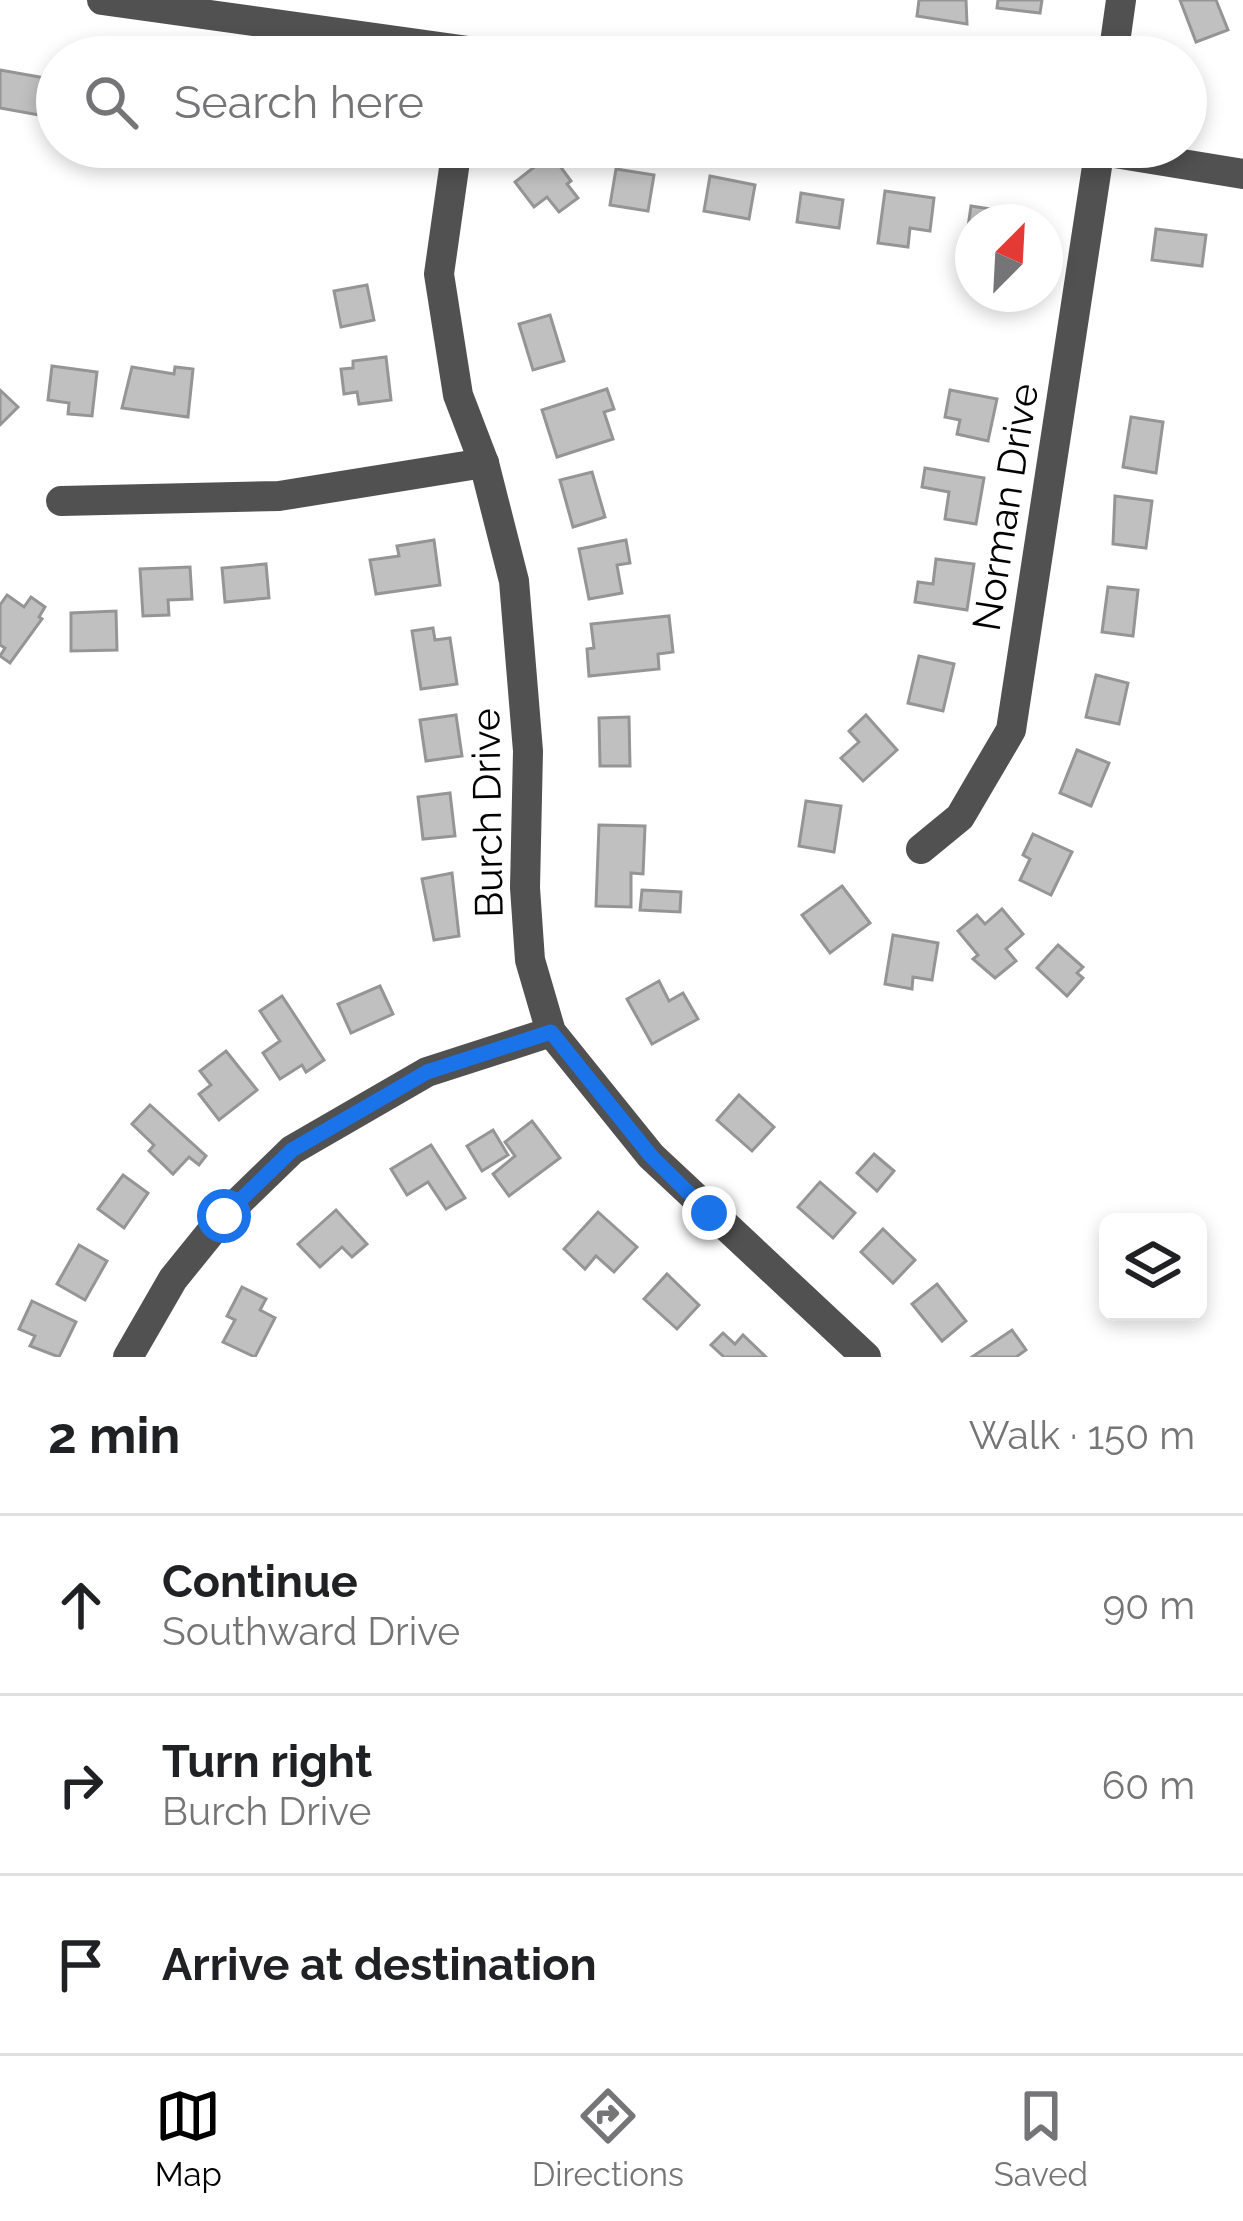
<!DOCTYPE html>
<meta charset="utf-8">
<style>
:root{--surface:#fff;--page:#f6f6f6;--text:#202124;--muted:#757577;--line:#e0e0e0;--accent:#000}
body{margin:0;font-family:Raleway,sans-serif;background:var(--page);color:var(--text)}
.controls{position:absolute;right:36px;bottom:36px;display:grid;overflow:hidden;border-radius:18px;box-shadow:0 6px 18px #0003}
.controls button{width:108px;height:108px;display:grid;place-items:center;padding:0;border:0;border-bottom:3px solid var(--line);background:var(--surface);color:var(--text);font:60px sans-serif}
.compass{position:absolute;left:955px;top:204px;width:108px;height:108px;border-radius:50%;background:var(--surface);box-shadow:0 6px 18px #0003;rotate:24deg}
.stop{position:absolute;width:36px;height:36px;margin:-27px;border:9px solid #1a73e8;border-radius:50%;background:#fff}
.stop.end{background:#1a73e8;border-color:#fff;box-shadow:0 3px 12px #0008}
.list{margin:0;padding:0;list-style:none}
h2{display:flex;justify-content:space-between;align-items:center;height:156px;margin:0;padding:0 48px;font-size:51px}
h2 small{font-size:39px;font-weight:400;color:var(--muted)}
.list li{display:grid;grid-template-columns:78px 1fr auto;gap:36px;align-items:center;box-sizing:border-box;height:180px;padding:0 48px;border-top:3px solid var(--line)}
.list b{display:block;font-size:45px;white-space:nowrap}
.list p{margin:0;font-size:39px;white-space:nowrap;color:var(--muted)}
.list em{font-size:39px;font-style:normal;color:var(--muted)}
.icon{flex:none;width:66px;height:66px;fill:none;stroke:currentColor;stroke-width:2;stroke-linecap:round;stroke-linejoin:round}
.map{position:relative;flex:none;width:1243px;height:1357px;overflow:hidden}
.search{position:absolute;background:var(--surface);box-shadow:0 6px 18px #0003;left:36px;right:36px;top:36px;height:132px;display:flex;align-items:center;gap:30px;box-sizing:border-box;padding:0 42px;border-radius:66px;color:var(--muted);font-size:45px}
.sheet{height:696px;background:var(--surface)}
nav{display:flex;justify-content:space-around;align-items:center;box-sizing:border-box;height:168px;border-top:3px solid var(--line);background:var(--surface);font-size:33px;color:var(--muted)}
nav a{display:grid;justify-items:center;gap:6px}
nav .on{color:var(--accent)}
.map>svg:first-child{display:block}
.building{fill:#c0c0c0;stroke:#959595;stroke-width:3}
.lines{fill:none;stroke-linecap:round;stroke-linejoin:round}
.minor{stroke:#515151;stroke-width:30}
.route{stroke:#1a73e8;stroke-width:15}
.labels{text-anchor:middle;dominant-baseline:central;stroke-width:9;stroke-linejoin:round;paint-order:stroke}
.street-label{font-size:39px;fill:#000;stroke:#fff}
</style>
<div class="map">
<svg width="1243" height="1357" viewBox="0 0 1243 1357">
<rect width="100%" height="100%" fill="#fff"/>
<g class="building">
<polygon points="919,0 966,0 967,24 917,16"/>
<polygon points="998,0 1042,0 1040,13 997,8"/>
<polygon points="1180,0 1216,0 1228,30 1196,42"/>
<polygon points="0,70 45,78 39,115 0,108"/>
<polygon points="551,154 571,181 567,184 578,198 559,212 547,197 534,207 515,182"/>
<polygon points="616,169 654,175 648,211 610,205"/>
<polygon points="710,176 755,185 749,219 704,211"/>
<polygon points="885,191 934,198 930,231 910,228 908,247 878,243"/>
<polygon points="801,193 843,200 839,228 797,222"/>
<polygon points="971,206 1017,213 1015,222 973,222 973,242 966,241"/>
<polygon points="1156,229 1206,235 1202,266 1152,260"/>
<polygon points="367,285 374,320 341,327 334,291"/>
<polygon points="550,315 564,361 533,370 519,324"/>
<polygon points="386,357 391,400 359,404 357,392 344,394 341,369 353,368 353,361"/>
<polygon points="52,366 97,372 92,416 68,414 69,403 48,400"/>
<polygon points="132,367 174,374 175,367 193,369 188,417 122,408"/>
<polygon points="607,389 614,409 604,412 613,439 557,457 542,410"/>
<polygon points="0,390 18,407 0,425"/>
<polygon points="950,390 997,399 988,441 957,434 960,420 945,417"/>
<polygon points="1131,417 1163,422 1156,473 1123,467"/>
<polygon points="925,468 984,478 976,524 945,519 949,492 922,487"/>
<polygon points="592,472 605,517 573,527 560,480"/>
<polygon points="1115,496 1152,501 1146,548 1113,544"/>
<polygon points="434,540 440,585 376,594 370,560 399,556 397,546"/>
<polygon points="626,540 630,563 617,565 622,593 589,599 579,549"/>
<polygon points="936,559 974,564 967,610 915,602 918,582 933,584"/>
<polygon points="266,564 269,598 225,602 222,568"/>
<polygon points="190,567 192,599 168,600 169,615 143,616 140,569"/>
<polygon points="1108,587 1138,590 1133,636 1102,632"/>
<polygon points="7,595 24,607 31,597 45,607 39,617 42,619 10,663 0,656 5,648 0,645 0,605"/>
<polygon points="116,611 117,650 71,651 71,613"/>
<polygon points="669,616 673,652 658,654 659,669 589,676 587,649 594,648 591,624"/>
<polygon points="433,628 435,640 450,638 457,684 421,689 412,631"/>
<polygon points="919,656 954,664 943,711 908,703"/>
<polygon points="1096,675 1128,683 1119,724 1086,717"/>
<polygon points="456,715 462,756 426,761 420,720"/>
<polygon points="866,715 897,750 863,781 841,758 859,742 849,731"/>
<polygon points="629,717 630,766 600,766 599,718"/>
<polygon points="1077,750 1109,763 1091,806 1060,793"/>
<polygon points="450,793 455,836 423,839 418,797"/>
<polygon points="806,801 841,806 834,852 799,846"/>
<polygon points="599,825 645,826 643,874 631,873 631,907 596,906"/>
<polygon points="1033,834 1072,852 1051,895 1020,880 1030,859 1023,855"/>
<polygon points="452,873 459,936 434,940 422,879"/>
<polygon points="842,886 870,923 830,953 802,915"/>
<polygon points="642,890 681,892 680,912 640,910"/>
<polygon points="1002,909 1023,934 1006,949 1016,961 995,978 973,959 978,955 958,931 977,915 985,924"/>
<polygon points="893,935 938,943 932,980 913,977 912,989 885,984"/>
<polygon points="1058,945 1083,967 1077,973 1083,978 1067,996 1037,968"/>
<polygon points="659,981 669,1001 683,993 698,1019 652,1044 627,999"/>
<polygon points="380,986 393,1014 351,1033 338,1004"/>
<polygon points="282,996 324,1060 306,1072 302,1065 280,1079 263,1053 280,1041 260,1011"/>
<polygon points="226,1051 257,1090 219,1120 199,1094 211,1085 200,1071"/>
<polygon points="739,1095 774,1127 752,1151 717,1120"/>
<polygon points="150,1105 206,1156 199,1165 189,1157 173,1174 149,1151 154,1145 132,1124"/>
<polygon points="532,1121 560,1158 509,1196 493,1174 515,1156 505,1142"/>
<polygon points="493,1130 508,1155 482,1171 467,1146"/>
<polygon points="431,1145 465,1198 446,1209 428,1182 407,1195 391,1169"/>
<polygon points="874,1154 894,1171 877,1191 857,1173"/>
<polygon points="123,1175 148,1193 124,1228 98,1209"/>
<polygon points="820,1182 855,1213 833,1238 798,1207"/>
<polygon points="336,1210 367,1244 352,1257 342,1247 320,1267 298,1244"/>
<polygon points="598,1212 637,1247 614,1272 596,1256 585,1269 564,1249"/>
<polygon points="883,1229 915,1260 893,1283 861,1252"/>
<polygon points="79,1245 107,1261 85,1300 57,1284"/>
<polygon points="667,1274 699,1305 677,1329 644,1299"/>
<polygon points="937,1284 966,1321 942,1341 912,1304"/>
<polygon points="242,1287 266,1299 260,1310 275,1318 255,1357 223,1342 235,1320 227,1316"/>
<polygon points="32,1301 76,1322 59,1357 30,1346 35,1336 19,1329"/>
<polygon points="1012,1330 1026,1350 1016,1357 972,1357"/>
<polygon points="723,1333 735,1344 743,1335 766,1357 724,1357 711,1345"/>
</g>
<g class="lines">
<g class="minor">
<polyline points="102,0 511,57"/>
<polyline points="1113,57 1121,0"/>
<polyline points="457,147 439,274 458,395 484,463 514,581 528,751 525,888 530,960 551,1032 651,1156 866,1357"/>
<polyline points="1078,147 1243,174"/>
<polyline points="61,501 279,496 484,463"/>
<polyline points="921,849 960,817 1011,730 1100,147"/>
<polyline points="128,1357 173,1279 224,1216 292,1150 427,1072 551,1032"/>
</g>
</g>
<g class="lines">
<polyline class="route" points="224,1216 292,1150 427,1072 551,1032 651,1156 709,1213"/>
</g>
<g class="labels">
<g class="street-label">
<text transform="translate(1005 507) rotate(-81)">Norman Drive</text>
<text transform="translate(487 813) rotate(-91)">Burch Drive</text>
</g>
</g>
</svg>
<div class="controls">
<button><svg class="icon" aria-label="layers" viewBox="0 0 24 24"><path d="M12 4l9 5-9 5-9-5zM3 14l9 5 9-5"/></svg></button>
</div>
<svg class="compass" viewBox="-18 -18 36 36"><path d="M0-13l5 13h-10z" fill="#e53935"/><path d="M0 13l5-13h-10z" fill="#757577"/></svg>
<div class="stop" style="left:224px;top:1216px"></div>
<div class="stop end" style="left:709px;top:1213px"></div>
<div class="search"><svg class="icon" aria-label="search" viewBox="0 0 24 24"><circle cx="10" cy="10" r="6"/><path d="M15 15l6 6"/></svg>Search here</div>
</div>
<section class="sheet">
<h2>2 min<small>Walk · 150 m</small></h2>
<ul class="list">
<li><svg class="icon" aria-label="ahead" viewBox="0 0 24 24"><path d="M12 20V5M6 11l6-6 6 6"/></svg><div><b>Continue</b><p>Southward Drive</p></div><em>90 m</em></li>
<li><svg class="icon" aria-label="right" viewBox="0 0 24 24"><path d="M7 20v-9h11M14 6l5 5-5 5"/></svg><div><b>Turn right</b><p>Burch Drive</p></div><em>60 m</em></li>
<li><svg class="icon" aria-label="arrive" viewBox="0 0 24 24"><path d="M6 21V4h12l-3 4 3 4H6"/></svg><div><b>Arrive at destination</b></div></li>
</ul>
</section>
<nav>
<a class="on"><svg class="icon" aria-label="map" viewBox="0 0 24 24"><path d="M3 6l6-2 6 2 6-2v14l-6 2-6-2-6 2zM9 4v14M15 6v14"/></svg>Map</a>
<a><svg class="icon" aria-label="directions" viewBox="0 0 24 24"><path d="M12 3l9 9-9 9-9-9zM9 14v-3h6M13 9l2 2-2 2"/></svg>Directions</a>
<a><svg class="icon" aria-label="saved" viewBox="0 0 24 24"><path d="M7 4h10v16l-5-4-5 4z"/></svg>Saved</a>
</nav>
